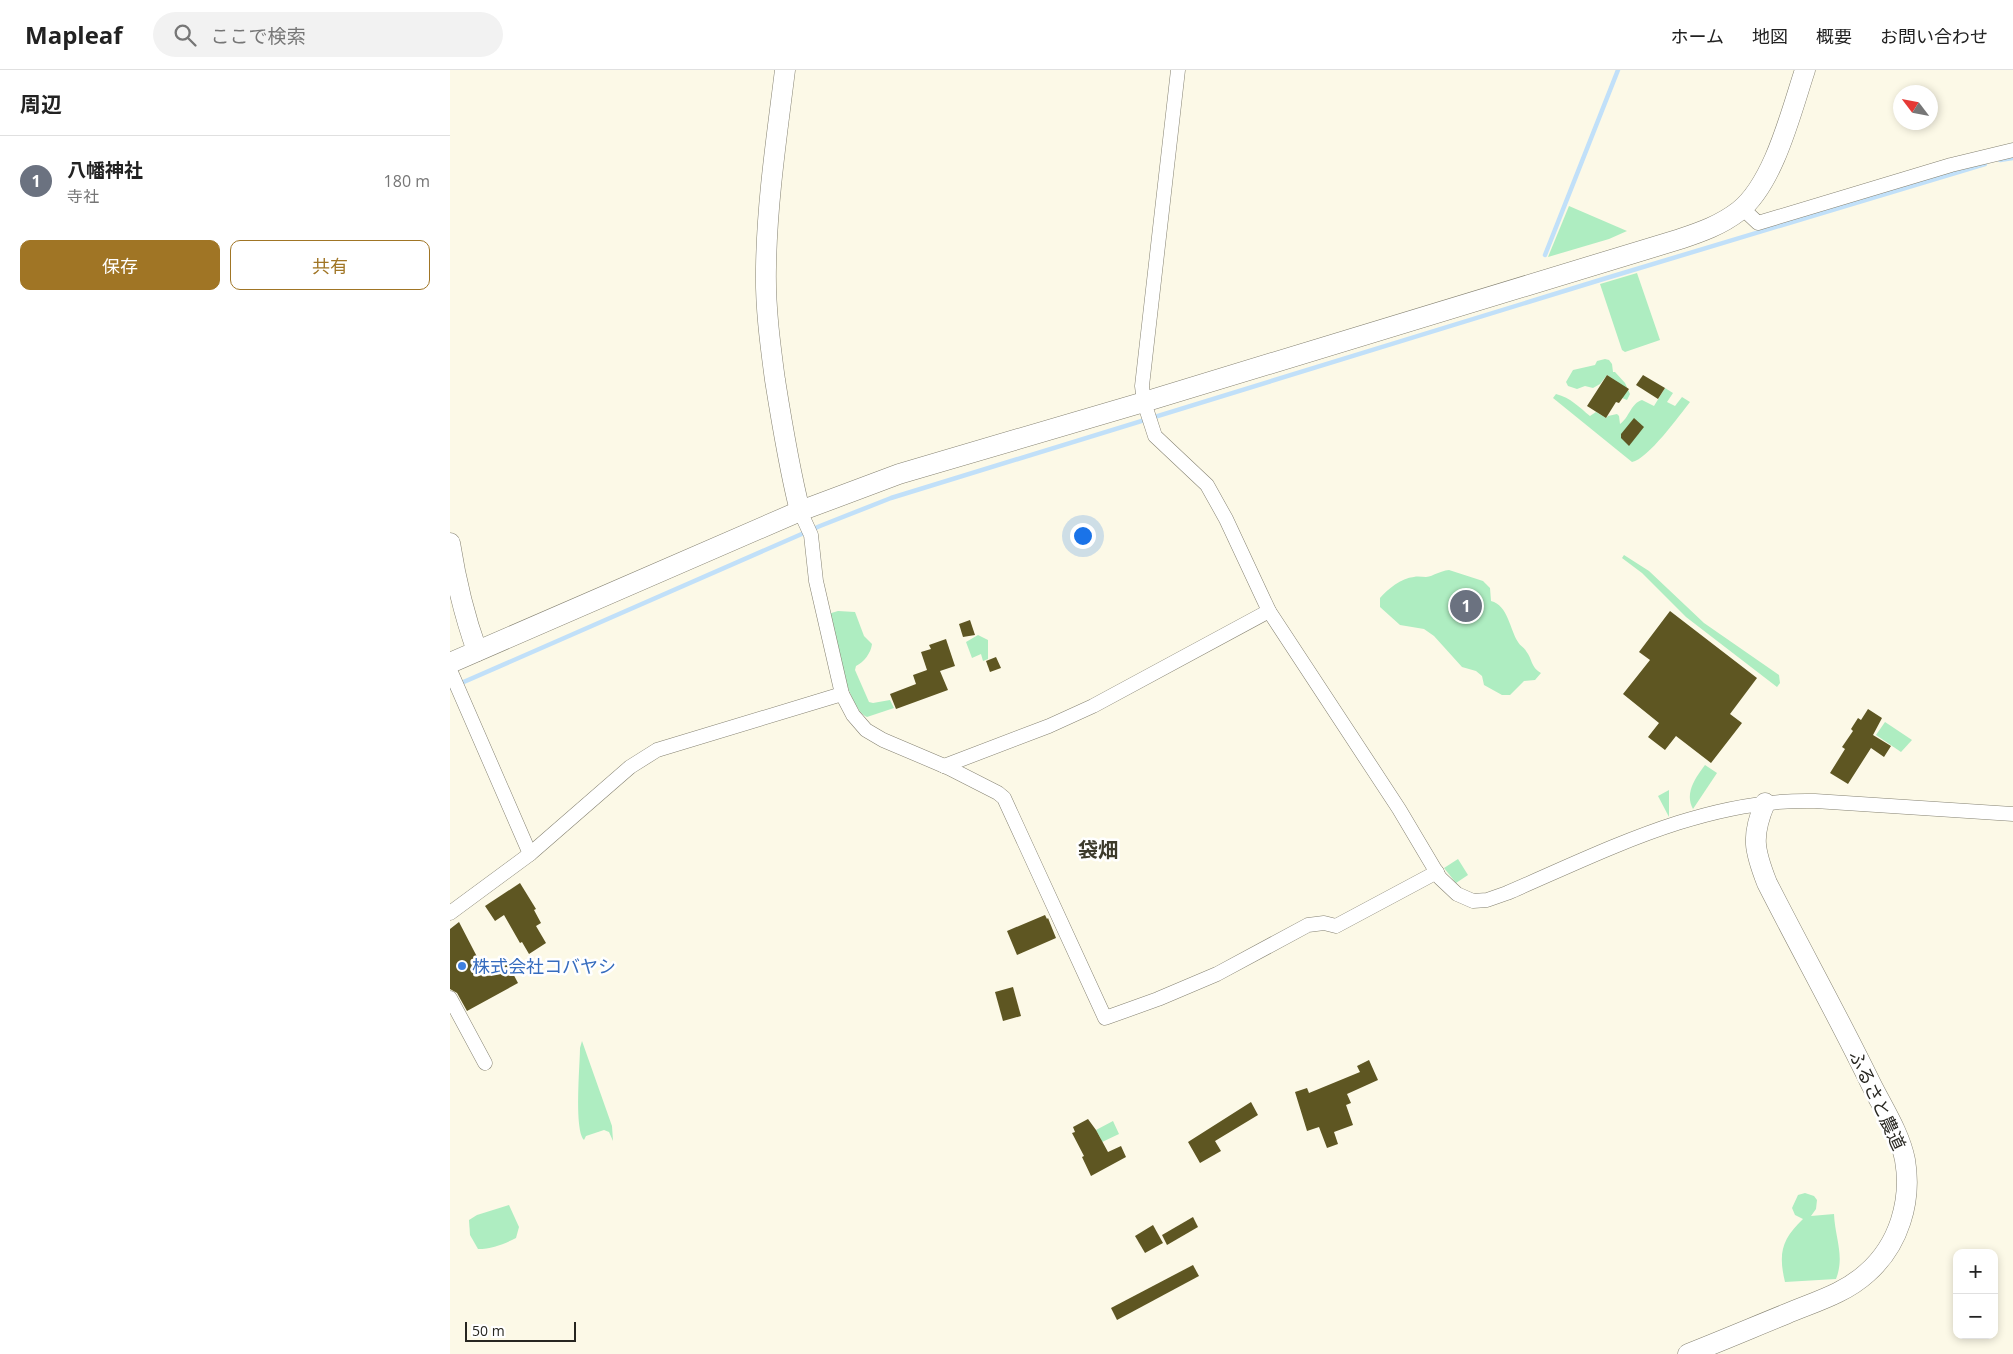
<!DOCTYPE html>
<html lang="ja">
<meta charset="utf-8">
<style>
:root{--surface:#fff;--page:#f2f2f2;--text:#222;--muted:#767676;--line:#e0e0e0;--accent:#a07525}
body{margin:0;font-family:"Open Sans","Noto Sans JP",sans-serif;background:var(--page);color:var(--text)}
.controls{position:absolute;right:15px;bottom:15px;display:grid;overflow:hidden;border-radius:10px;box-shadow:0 2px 8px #0003}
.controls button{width:45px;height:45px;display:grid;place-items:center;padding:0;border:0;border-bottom:1px solid var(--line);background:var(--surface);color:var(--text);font:25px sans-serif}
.compass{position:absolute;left:1443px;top:15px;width:45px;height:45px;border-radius:50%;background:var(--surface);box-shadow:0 2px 8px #0003;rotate:302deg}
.scale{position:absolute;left:15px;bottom:12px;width:111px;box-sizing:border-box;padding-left:5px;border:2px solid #272620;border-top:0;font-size:14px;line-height:18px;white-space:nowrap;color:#272620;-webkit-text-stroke:4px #fff;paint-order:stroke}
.you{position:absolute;left:632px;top:465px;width:18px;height:18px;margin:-12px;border:4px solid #fff;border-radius:50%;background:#1a73e8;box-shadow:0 0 0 8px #1a73e833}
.badge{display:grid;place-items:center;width:32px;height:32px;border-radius:50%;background:var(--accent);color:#fff;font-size:16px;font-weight:700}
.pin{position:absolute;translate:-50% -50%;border:2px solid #fff;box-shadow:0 1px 5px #0006}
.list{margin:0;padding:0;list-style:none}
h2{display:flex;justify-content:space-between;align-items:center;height:65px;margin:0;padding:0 20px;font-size:21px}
h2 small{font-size:16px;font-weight:400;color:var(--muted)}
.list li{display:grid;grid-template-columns:32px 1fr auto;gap:15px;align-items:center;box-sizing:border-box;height:90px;padding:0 20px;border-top:1px solid var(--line)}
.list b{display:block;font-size:19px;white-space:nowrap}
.list p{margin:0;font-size:16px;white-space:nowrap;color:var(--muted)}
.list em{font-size:16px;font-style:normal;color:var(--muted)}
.actions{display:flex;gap:10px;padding:15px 20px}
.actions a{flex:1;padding:11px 0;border:1px solid var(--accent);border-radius:10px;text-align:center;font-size:18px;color:var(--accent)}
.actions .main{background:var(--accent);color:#fff}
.icon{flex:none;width:28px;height:28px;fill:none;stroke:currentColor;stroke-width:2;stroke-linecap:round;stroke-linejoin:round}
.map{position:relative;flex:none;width:1563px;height:1284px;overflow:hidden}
header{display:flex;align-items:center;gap:30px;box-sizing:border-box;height:70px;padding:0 25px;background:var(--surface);border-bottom:1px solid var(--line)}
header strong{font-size:24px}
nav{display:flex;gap:28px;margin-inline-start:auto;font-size:18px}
.search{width:350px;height:45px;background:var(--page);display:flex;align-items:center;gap:12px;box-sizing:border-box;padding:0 18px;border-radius:28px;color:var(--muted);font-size:19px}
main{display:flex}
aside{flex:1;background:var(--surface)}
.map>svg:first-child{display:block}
.green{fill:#aeedc1}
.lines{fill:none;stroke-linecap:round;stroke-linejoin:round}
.stream{stroke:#c1e0f9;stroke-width:4.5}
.building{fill:#5e5622}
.street-casing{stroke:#858272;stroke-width:15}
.secondary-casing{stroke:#858272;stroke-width:21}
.street{stroke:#fff;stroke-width:14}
.secondary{stroke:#fff;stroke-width:20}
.shop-dot{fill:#3f7fe0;stroke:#fff;stroke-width:2}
.labels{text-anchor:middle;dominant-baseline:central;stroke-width:5;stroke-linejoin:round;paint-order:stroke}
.shop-label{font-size:18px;fill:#366cbe;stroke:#fff;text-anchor:start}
.street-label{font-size:18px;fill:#272620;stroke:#fff}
.quarter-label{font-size:20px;font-weight:bold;fill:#3c3a2c;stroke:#fff}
</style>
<header>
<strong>Mapleaf</strong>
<div class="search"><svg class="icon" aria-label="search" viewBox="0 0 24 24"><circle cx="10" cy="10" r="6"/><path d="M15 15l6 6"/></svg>ここで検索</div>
<nav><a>ホーム</a><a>地図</a><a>概要</a><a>お問い合わせ</a></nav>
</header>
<main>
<aside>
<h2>周辺<small></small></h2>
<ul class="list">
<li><span class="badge" style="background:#6b7280">1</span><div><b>八幡神社</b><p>寺社</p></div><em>180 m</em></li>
</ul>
<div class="actions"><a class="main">保存</a><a>共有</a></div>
</aside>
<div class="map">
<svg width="1563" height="1284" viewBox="0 0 1563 1284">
<rect width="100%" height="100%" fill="#fcf9e7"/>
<g class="green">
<polygon points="1119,136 1177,161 1159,169 1098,187"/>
<polygon points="1187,203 1210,270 1175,282 1172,280 1150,214"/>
<polygon points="1155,289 1159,290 1162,294 1163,302 1165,302 1175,313 1180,324 1177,330 1172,328 1166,311 1157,305 1150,314 1143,318 1135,316 1127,319 1118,316 1116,312 1123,300 1145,295 1147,291"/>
<path d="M1215,318l8,5 -6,9 8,4 7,-9 8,5c-11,14 -42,57 -58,60l-79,-64 3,-4c15,4 23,13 34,22l6,-4 10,6 2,-2 9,-2 2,2 1,8c9,-6 11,-21 22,-24l12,6z"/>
<polygon points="1174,485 1199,501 1254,553 1329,605 1330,613 1327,617 1236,547 1192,503 1172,488"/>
<path d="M999,500l34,11 7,7 1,13c17,4 19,29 27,41 2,4 6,5 8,9 7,9 4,15 15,22l-6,7 -11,1 -14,14h-8l-18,-10 -2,-9 -6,-5 -14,-4 -28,-31 -10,-7 -24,-4 -20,-18v-9c8,-9 21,-20 34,-21 4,-1 8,0 12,0 8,-1 13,-6 23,-7z"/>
<path d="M388,541l17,1 9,24 8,8c-1,9 -8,18 -16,22l-1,4 14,32 4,1 17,-3 4,8 -27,9c-19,-8 -34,-82 -39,-103z"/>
<polygon points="528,565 538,570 538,589 533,591 531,584 522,588 516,572"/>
<polygon points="1435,652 1462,670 1451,682 1426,665"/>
<path d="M1255,695l12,8 -24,36c-9,-16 3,-32 12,-44z"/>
<polygon points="1219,720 1219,747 1208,726"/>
<polygon points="1008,789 1018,805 1006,813 994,798"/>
<path d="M132,971l30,85 1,15 -4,-9 -5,-2 -18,6 -2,4c-10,-11 -4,-74 -4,-92z"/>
<polygon points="663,1051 669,1064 650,1073 651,1069 646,1060"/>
<path d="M1355,1123l9,3 3,4 -1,9 -5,7 23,-2c1,24 11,42 2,65l-51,3c-7,-29 -3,-43 18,-63l-8,-4 -3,-7 6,-13z"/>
<path d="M59,1135l10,22 -3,11c-12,6 -24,11 -38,11l-8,-14 -1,-15 8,-5z"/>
</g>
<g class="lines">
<g class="stream">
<polyline points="1550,90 1563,88"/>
<polyline points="1095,185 1168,0"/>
<polyline points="0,618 370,456 441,428 1150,210 1535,94"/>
</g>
</g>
<g class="building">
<polygon points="1157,305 1179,319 1169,333 1166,332 1156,348 1137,336"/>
<polygon points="1193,305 1215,318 1208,329 1186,315"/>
<polygon points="1184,348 1194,357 1179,376 1171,368 1171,364"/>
<polygon points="1220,541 1307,608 1280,644 1292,653 1261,693 1226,666 1215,680 1198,667 1209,653 1173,624 1200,590 1189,582"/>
<polygon points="520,550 525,565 513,567 509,554"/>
<polygon points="496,569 505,596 490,601 498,620 446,639 440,624 466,614 463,605 477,600 471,582 481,579 479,575"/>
<polygon points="546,587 551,598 540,602 536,591"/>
<polygon points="1418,639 1432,648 1423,665 1441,676 1434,687 1421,678 1398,714 1380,703 1395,679 1392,677 1403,661 1401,659 1408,648 1411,650"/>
<polygon points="70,813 86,839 84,840 91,853 86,856 96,873 79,884 72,872 70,873 54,845 45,851 35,836"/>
<polygon points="595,845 597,849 598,848 606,868 567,885 557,861"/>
<polygon points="9,852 37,906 58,894 68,913 17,941 7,923 0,919 0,859"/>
<polygon points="563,917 571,946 553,951 545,922"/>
<polygon points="919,990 928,1010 897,1024 901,1033 896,1035 903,1055 884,1062 888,1074 877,1078 869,1057 857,1061 845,1022 857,1018 859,1023 910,1002 907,996"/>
<polygon points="801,1032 808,1045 765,1071 771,1081 750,1093 738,1072"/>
<polygon points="638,1049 646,1060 658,1082 671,1076 676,1087 641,1106 632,1087 634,1086 622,1063 625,1062 623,1057"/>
<polygon points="743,1147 748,1157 717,1175 712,1165"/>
<polygon points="703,1155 713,1173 695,1183 685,1166"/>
<polygon points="743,1195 749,1206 667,1250 661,1238"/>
</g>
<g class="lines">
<g class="street-casing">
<g id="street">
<path d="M728,0l-36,316 2,16 11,34 52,49 19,34 43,92 130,198 41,69 17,16 16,7 14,-1 20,-7c98,-42 198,-95 308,-92l198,13"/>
<polyline points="1292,138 1308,153 1501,95 1563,80"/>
<polyline points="350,441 361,465 366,511 392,624 403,645 416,660 433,670 499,698 548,723 554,728 655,948 708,929 767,904 858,855 874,853 886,856 987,802"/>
<polyline points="0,600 80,784"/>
<polyline points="494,696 599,656 643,636 819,541"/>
<polyline points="0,843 80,784 180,697 207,680 392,624"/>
<polyline points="0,928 35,993"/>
</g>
</g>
<g class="secondary-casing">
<g id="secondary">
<path d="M335,0c-8,65 -18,131 -19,197 -1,38 4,76 9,113 7,44 14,88 25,131"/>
<path d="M0,473c6,38 14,72 27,108"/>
<path d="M0,593l350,-152 99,-37 245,-72 536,-163c21,-7 41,-14 59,-28 35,-28 52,-99 66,-141"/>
<path d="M1238,1284c33,-13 66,-27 98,-40 28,-12 58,-20 81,-41 32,-28 45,-72 38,-113 -5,-26 -22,-52 -34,-76 -33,-68 -70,-134 -104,-201 -13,-33 -16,-47 -2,-80"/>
</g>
</g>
<use href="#street" class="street"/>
<use href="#secondary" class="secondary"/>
</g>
<circle class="shop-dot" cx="12" cy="896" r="5"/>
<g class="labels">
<g class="shop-label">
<text x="22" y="896">株式会社コバヤシ</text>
</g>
<g class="street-label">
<text transform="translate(1428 1030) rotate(65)">ふるさと農道</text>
</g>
<g class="quarter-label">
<text x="648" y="779">袋畑</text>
</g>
</g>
</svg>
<div class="controls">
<button>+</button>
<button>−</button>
</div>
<svg class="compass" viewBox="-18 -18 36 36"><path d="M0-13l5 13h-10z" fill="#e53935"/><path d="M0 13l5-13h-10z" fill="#767676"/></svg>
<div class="scale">50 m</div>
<div class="you"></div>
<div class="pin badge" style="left:1016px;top:536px;background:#6b7280">1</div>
</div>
</main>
